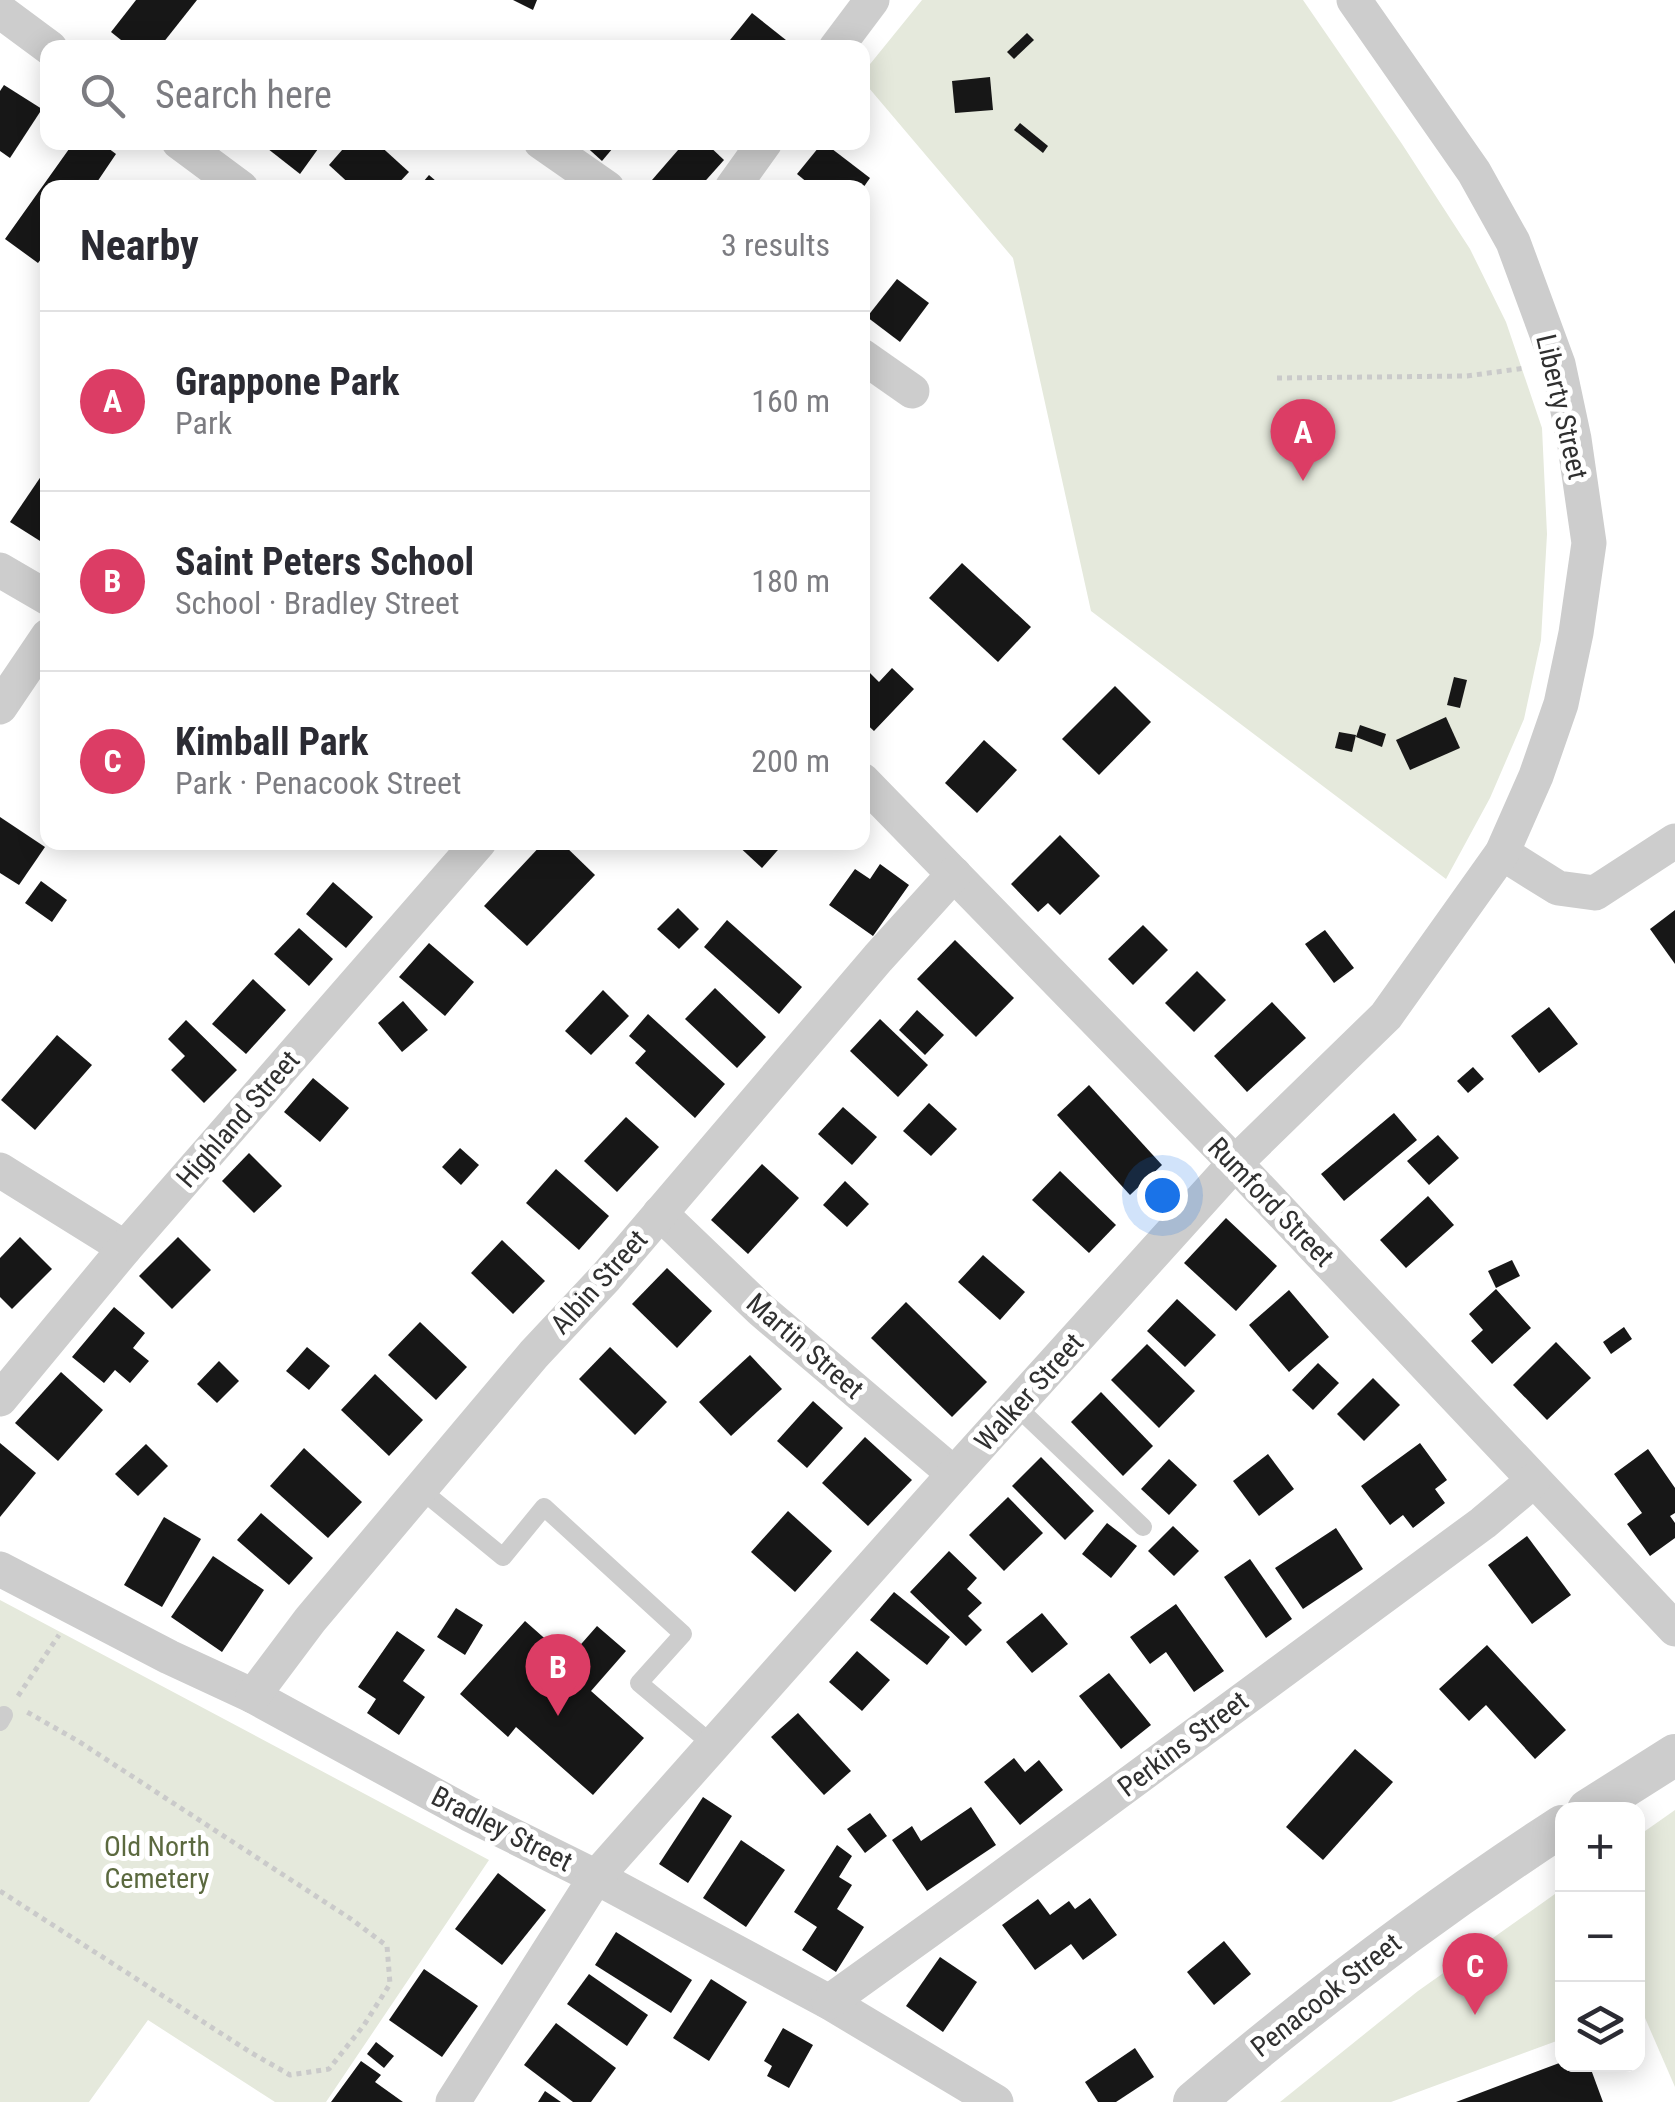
<!DOCTYPE html>
<meta charset="utf-8">
<style>
:root{--surface:#fff;--page:#f7f7f7;--text:#2b2b33;--muted:#7c7c81;--line:#e1e1e2;--accent:#dc3d65}
body{margin:0;font-family:"Roboto Condensed",sans-serif;background:var(--page);color:var(--text)}
.controls{position:absolute;right:30px;bottom:30px;display:grid;overflow:hidden;border-radius:20px;box-shadow:0 5px 25px #0003}
.controls button{width:90px;height:90px;display:grid;place-items:center;padding:0;border:0;border-bottom:2px solid var(--line);background:var(--surface);color:var(--text);font:50px sans-serif}
.you{position:absolute;left:1162px;top:1195px;width:35px;height:35px;margin:-25px;border:8px solid #fff;border-radius:50%;background:#1a73e8;box-shadow:0 0 0 15px #1a73e833}
.badge{display:grid;place-items:center;width:65px;height:65px;border-radius:50%;background:var(--accent);color:#fff;font-size:32px;font-weight:700}
.pin{position:absolute;translate:-50% -82px;filter:drop-shadow(0 2px 5px #0008)}
.pin::after{content:'';position:absolute;top:52px;width:35px;height:30px;background:inherit;clip-path:polygon(0 0,100% 0,50% 100%)}
.list{margin:0;padding:0;list-style:none}
h2{display:flex;justify-content:space-between;align-items:center;height:130px;margin:0;padding:0 40px;font-size:42px}
h2 small{font-size:32px;font-weight:400;color:var(--muted)}
.list li{display:grid;grid-template-columns:65px 1fr auto;gap:30px;align-items:center;box-sizing:border-box;height:180px;padding:0 40px;border-top:2px solid var(--line)}
.list b{display:block;font-size:38px;white-space:nowrap}
.list p{margin:0;font-size:32px;white-space:nowrap;color:var(--muted)}
.list em{font-size:32px;font-style:normal;color:var(--muted)}
.icon{flex:none;width:55px;height:55px;fill:none;stroke:currentColor;stroke-width:2;stroke-linecap:round;stroke-linejoin:round}
.map{position:relative;flex:none;width:1675px;height:2102px;overflow:hidden}
.search{position:absolute;background:var(--surface);box-shadow:0 5px 25px #0003;left:40px;top:40px;width:830px;height:110px;display:flex;align-items:center;gap:25px;box-sizing:border-box;padding:0 35px;border-radius:20px;color:var(--muted);font-size:38px}
.panel{position:absolute;background:var(--surface);box-shadow:0 5px 25px #0003;left:40px;top:180px;width:830px;height:670px;border-radius:20px}
.map>svg:first-child{display:block}
.green{fill:#e5e9dc}
.building{fill:#171717}
.lines{fill:none;stroke-linecap:round;stroke-linejoin:round}
.path{stroke:#cacaca;stroke-width:5;stroke-dasharray:5 5;stroke-linecap:butt}
.service{stroke:#cdcdcd;stroke-width:18}
.minor{stroke:#cdcdcd;stroke-width:35}
.tertiary{stroke:#cdcdcd;stroke-width:42}
.labels{text-anchor:middle;dominant-baseline:central;stroke-width:10;stroke-linejoin:round;paint-order:stroke}
.street-label{font-size:28px;fill:#303030;stroke:#fff}
.park-label{font-size:28px;fill:#5b693f;stroke:#fff}
</style>
<div class="map">
<svg width="1675" height="2102" viewBox="0 0 1675 2102">
<rect width="100%" height="100%" fill="#fff"/>
<g class="green">
<polygon points="922,0 1303,0 1402,144 1470,249 1506,322 1542,428 1547,534 1541,640 1524,719 1490,798 1446,879 1091,611 1013,258 863,81 862,74"/>
<polygon points="0,1600 489,1860 326,2102 275,2102 148,2020 89,2102 0,2102"/>
<polygon points="1675,1810 1675,2087 1642,2011 1638,2012 1638,1836"/>
<polygon points="1562,1889 1562,2039 1391,2102 1280,2102 1418,1991"/>
</g>
<g class="building">
<polygon points="136,0 197,0 159,48 131,48 111,32"/>
<polygon points="513,0 537,0 533,10"/>
<polygon points="752,13 796,48 729,48 726,45"/>
<polygon points="1027,33 1034,40 1014,59 1007,52"/>
<polygon points="990,77 993,110 955,113 952,81"/>
<polygon points="4,85 42,109 10,158 0,151 0,91"/>
<polygon points="1020,123 1048,146 1043,153 1014,130"/>
<polygon points="74,142 100,142 116,154 93,188 48,188 48,250 38,263 5,239"/>
<polygon points="265,142 323,142 300,174 263,145"/>
<polygon points="349,142 376,142 409,172 394,188 354,188 329,165"/>
<polygon points="581,142 618,142 602,161"/>
<polygon points="685,142 705,142 724,160 699,188 660,188 652,180"/>
<polygon points="823,142 870,178 863,188 814,188 797,174"/>
<polygon points="429,175 444,188 418,188"/>
<polygon points="897,279 929,303 900,342 867,317"/>
<polygon points="48,466 48,546 10,522"/>
<polygon points="962,563 1031,627 998,662 929,598"/>
<polygon points="892,668 914,689 874,731 862,720 862,678 868,671 879,682"/>
<polygon points="1454,677 1467,680 1460,708 1447,705"/>
<polygon points="1115,686 1151,722 1099,775 1062,739"/>
<polygon points="1446,717 1460,748 1410,770 1396,740"/>
<polygon points="1360,725 1386,734 1382,747 1356,737"/>
<polygon points="1339,732 1356,735 1352,752 1335,748"/>
<polygon points="984,740 1017,770 977,813 945,783"/>
<polygon points="0,817 45,847 19,885 0,873"/>
<polygon points="1060,835 1100,876 1060,915 1048,903 1038,912 1011,884"/>
<polygon points="544,842 561,842 595,875 527,946 484,906"/>
<polygon points="734,842 785,842 762,868"/>
<polygon points="880,864 909,885 873,936 829,905 855,869 870,879"/>
<polygon points="41,881 67,900 52,922 25,903"/>
<polygon points="333,882 373,917 346,948 306,914"/>
<polygon points="678,908 699,929 679,949 657,929"/>
<polygon points="1675,910 1675,964 1650,929"/>
<polygon points="727,920 802,987 779,1014 704,947"/>
<polygon points="1143,925 1168,950 1133,985 1108,959"/>
<polygon points="299,928 333,959 309,986 274,954"/>
<polygon points="1325,930 1354,968 1334,983 1305,944"/>
<polygon points="955,940 1014,998 976,1037 917,979"/>
<polygon points="429,943 474,982 445,1016 399,977"/>
<polygon points="1197,971 1226,1000 1194,1032 1165,1003"/>
<polygon points="253,979 286,1010 246,1054 212,1024"/>
<polygon points="715,988 766,1037 737,1068 685,1019"/>
<polygon points="603,990 629,1016 591,1055 565,1031"/>
<polygon points="403,1001 428,1030 402,1052 378,1023"/>
<polygon points="1272,1002 1306,1038 1247,1092 1214,1056"/>
<polygon points="1549,1007 1578,1044 1539,1073 1511,1036"/>
<polygon points="917,1010 944,1035 925,1055 899,1030"/>
<polygon points="648,1014 725,1084 695,1118 635,1063 646,1051 629,1036"/>
<polygon points="880,1019 928,1065 898,1097 850,1051"/>
<polygon points="186,1020 237,1070 204,1103 171,1070 185,1056 168,1039"/>
<polygon points="57,1035 92,1065 35,1130 1,1100"/>
<polygon points="1473,1067 1484,1079 1468,1093 1457,1081"/>
<polygon points="313,1078 349,1108 320,1142 284,1112"/>
<polygon points="1089,1085 1162,1165 1130,1195 1057,1115"/>
<polygon points="929,1103 957,1129 931,1156 903,1131"/>
<polygon points="843,1107 877,1137 852,1165 818,1134"/>
<polygon points="1394,1113 1417,1140 1344,1201 1321,1174"/>
<polygon points="626,1117 659,1147 617,1192 584,1161"/>
<polygon points="1438,1135 1459,1158 1429,1185 1407,1161"/>
<polygon points="460,1148 479,1165 461,1185 442,1167"/>
<polygon points="249,1153 282,1186 254,1213 222,1181"/>
<polygon points="762,1164 799,1198 748,1254 711,1220"/>
<polygon points="556,1169 609,1216 579,1250 526,1203"/>
<polygon points="1060,1171 1116,1225 1089,1253 1032,1200"/>
<polygon points="845,1181 869,1204 847,1227 823,1205"/>
<polygon points="1428,1196 1454,1225 1406,1268 1380,1240"/>
<polygon points="1226,1218 1277,1266 1236,1311 1184,1263"/>
<polygon points="20,1237 52,1269 12,1309 0,1297 0,1258"/>
<polygon points="178,1237 211,1270 172,1309 139,1276"/>
<polygon points="502,1240 545,1281 513,1314 471,1273"/>
<polygon points="983,1255 1025,1292 1000,1320 958,1282"/>
<polygon points="1512,1260 1520,1276 1496,1288 1488,1271"/>
<polygon points="667,1268 712,1311 677,1348 632,1304"/>
<polygon points="1496,1289 1531,1328 1492,1364 1471,1341 1483,1330 1469,1314"/>
<polygon points="1289,1290 1329,1337 1289,1372 1249,1325"/>
<polygon points="1177,1299 1216,1335 1185,1367 1147,1331"/>
<polygon points="906,1302 987,1382 952,1417 871,1338"/>
<polygon points="114,1307 145,1333 133,1348 149,1361 130,1383 115,1370 104,1383 72,1357"/>
<polygon points="420,1322 467,1367 436,1400 388,1355"/>
<polygon points="1624,1327 1632,1339 1611,1354 1603,1342"/>
<polygon points="1556,1342 1591,1378 1547,1420 1513,1385"/>
<polygon points="1147,1344 1195,1391 1159,1428 1111,1380"/>
<polygon points="307,1347 330,1366 309,1390 286,1371"/>
<polygon points="610,1347 667,1402 635,1435 579,1379"/>
<polygon points="750,1355 782,1389 731,1436 699,1402"/>
<polygon points="219,1361 239,1381 217,1403 197,1384"/>
<polygon points="1318,1363 1339,1383 1313,1410 1292,1390"/>
<polygon points="61,1372 103,1410 58,1461 15,1423"/>
<polygon points="375,1374 423,1420 389,1456 341,1410"/>
<polygon points="1373,1378 1400,1405 1364,1441 1337,1414"/>
<polygon points="1101,1392 1153,1446 1123,1476 1071,1422"/>
<polygon points="813,1401 843,1428 807,1468 777,1441"/>
<polygon points="865,1437 912,1480 868,1526 822,1483"/>
<polygon points="0,1443 36,1473 0,1517"/>
<polygon points="1420,1443 1447,1480 1435,1489 1445,1503 1413,1528 1403,1515 1390,1525 1361,1486"/>
<polygon points="146,1444 168,1466 138,1496 115,1474"/>
<polygon points="304,1448 362,1502 328,1538 270,1486"/>
<polygon points="1648,1449 1675,1488 1675,1513 1670,1516 1675,1523 1675,1538 1650,1556 1627,1524 1642,1513 1614,1474"/>
<polygon points="1268,1454 1294,1489 1259,1516 1233,1481"/>
<polygon points="1041,1457 1094,1511 1065,1540 1012,1486"/>
<polygon points="1169,1459 1197,1485 1169,1515 1141,1489"/>
<polygon points="1008,1497 1043,1533 1004,1571 969,1535"/>
<polygon points="788,1511 832,1551 795,1592 751,1552"/>
<polygon points="261,1513 313,1558 289,1585 237,1540"/>
<polygon points="164,1517 201,1539 162,1607 124,1585"/>
<polygon points="1107,1523 1137,1546 1111,1578 1082,1554"/>
<polygon points="1173,1526 1199,1551 1174,1576 1148,1551"/>
<polygon points="1336,1528 1363,1569 1303,1609 1275,1568"/>
<polygon points="1527,1536 1571,1595 1532,1624 1488,1565"/>
<polygon points="949,1551 977,1578 967,1589 982,1603 968,1616 982,1630 966,1646 910,1592"/>
<polygon points="213,1556 264,1590 222,1652 171,1617"/>
<polygon points="1250,1559 1292,1619 1266,1638 1224,1577"/>
<polygon points="894,1592 950,1637 927,1665 870,1620"/>
<polygon points="1176,1604 1224,1671 1194,1692 1166,1652 1150,1664 1130,1637"/>
<polygon points="456,1608 483,1625 465,1655 437,1637"/>
<polygon points="1042,1613 1068,1644 1032,1673 1006,1642"/>
<polygon points="525,1621 568,1659 597,1626 626,1651 591,1691 644,1738 593,1795 516,1727 508,1737 460,1694"/>
<polygon points="397,1631 425,1650 403,1681 425,1697 399,1735 367,1713 376,1699 358,1687"/>
<polygon points="1487,1645 1566,1730 1535,1759 1486,1705 1469,1721 1439,1689"/>
<polygon points="857,1651 890,1680 862,1711 829,1682"/>
<polygon points="1109,1673 1151,1725 1121,1749 1079,1696"/>
<polygon points="798,1713 851,1771 824,1795 771,1737"/>
<polygon points="1355,1749 1393,1782 1323,1860 1286,1827"/>
<polygon points="1014,1758 1025,1772 1039,1760 1063,1790 1020,1825 984,1782"/>
<polygon points="703,1797 732,1816 688,1883 659,1864"/>
<polygon points="971,1807 996,1845 927,1891 892,1840 912,1826 921,1841"/>
<polygon points="870,1813 887,1836 865,1853 847,1829"/>
<polygon points="741,1840 785,1870 746,1927 703,1898"/>
<polygon points="837,1845 852,1856 839,1877 852,1885 837,1909 864,1927 836,1972 802,1950 817,1927 794,1912"/>
<polygon points="498,1873 546,1910 502,1965 455,1929"/>
<polygon points="1090,1898 1117,1935 1083,1960 1071,1944 1035,1970 1002,1925 1038,1899 1050,1915 1069,1901 1075,1909"/>
<polygon points="616,1932 692,1980 671,2013 595,1965"/>
<polygon points="1224,1941 1251,1974 1214,2005 1187,1972"/>
<polygon points="940,1957 977,1982 943,2032 906,2006"/>
<polygon points="424,1969 478,2006 442,2057 389,2020"/>
<polygon points="589,1974 648,2015 627,2046 567,2004"/>
<polygon points="711,1979 747,2002 709,2061 673,2038"/>
<polygon points="556,2023 616,2068 591,2102 573,2102 524,2065"/>
<polygon points="783,2028 813,2045 789,2088 767,2076 772,2066 764,2061"/>
<polygon points="376,2042 394,2056 384,2068 367,2054"/>
<polygon points="1135,2048 1154,2077 1116,2102 1098,2102 1085,2082"/>
<polygon points="361,2061 381,2075 375,2082 403,2102 331,2102"/>
<polygon points="1562,2062 1562,2064 1589,2064 1603,2102 1456,2102"/>
<polygon points="545,2091 561,2102 538,2102"/>
</g>
<g class="lines">
<g class="path">
<polyline points="1277,378 1467,376 1525,368"/>
<polyline points="18,1696 59,1635"/>
<polyline points="0,1891 250,2052 290,2075 329,2069 364,2025 390,1984 387,1946 351,1919 78,1741 27,1712"/>
</g>
<g class="service">
<polyline points="1016,1406 1143,1527"/>
<polyline points="420,1489 503,1557 544,1507 683,1634 639,1683 713,1745"/>
<polyline points="0,1722 4,1715"/>
</g>
<g class="minor">
<polyline points="0,11 50,48"/>
<polyline points="836,48 872,0"/>
<polyline points="179,142 241,188"/>
<polyline points="541,142 607,188"/>
<polyline points="732,188 765,142"/>
<polyline points="862,356 912,391"/>
<polyline points="0,570 48,598"/>
<polyline points="0,707 48,636"/>
<polyline points="862,780 1235,1163 1675,1629"/>
<polyline points="1502,853 1558,888 1595,893 1675,841"/>
<polyline points="0,1170 125,1248"/>
<polyline points="660,1213 761,1310 954,1474"/>
<polyline points="0,1399 125,1248 479,842"/>
<polyline points="0,1569 169,1657 253,1696 469,1814 596,1877 829,2002 996,2102"/>
<polyline points="253,1696 310,1620 534,1354 606,1277 878,958 954,874"/>
<polyline points="829,2002 978,1895 1483,1523 1533,1481"/>
<polyline points="453,2102 596,1877 954,1474 1235,1163 1386,1016 1502,853 1536,776 1561,704 1576,633 1589,543 1574,439 1558,364 1513,242 1474,172 1354,0"/>
</g>
<g class="tertiary">
<polyline points="1588,1810 1675,1755"/>
<path d="M1194,2102c117,-100 239,-192 368,-276"/>
</g>
</g>
<g class="labels">
<g class="street-label">
<text transform="translate(1562 407) rotate(77)">Liberty Street</text>
<text transform="translate(238 1119) rotate(-49)">Highland Street</text>
<text transform="translate(1271 1202) rotate(46)">Rumford Street</text>
<text transform="translate(599 1282) rotate(-48)">Albin Street</text>
<text transform="translate(805 1346) rotate(41)">Martin Street</text>
<text transform="translate(1029 1392) rotate(-48)">Walker Street</text>
<text transform="translate(1183 1744) rotate(-37)">Perkins Street</text>
<text transform="translate(502 1829) rotate(27)">Bradley Street</text>
<text transform="translate(1326 1995) rotate(-38)">Penacook Street</text>
</g>
<g class="park-label">
<text x="157" y="1846">Old North<tspan x="157" dy="32">Cemetery</tspan></text>
</g>
</g>
</svg>
<div class="controls">
<button>+</button>
<button>−</button>
<button><svg class="icon" aria-label="layers" viewBox="0 0 24 24"><path d="M12 4l9 5-9 5-9-5zM3 14l9 5 9-5"/></svg></button>
</div>
<div class="you"></div>
<div class="pin badge" style="left:1303px;top:481px">A</div>
<div class="pin badge" style="left:558px;top:1716px">B</div>
<div class="pin badge" style="left:1475px;top:2015px">C</div>
<div class="search"><svg class="icon" aria-label="search" viewBox="0 0 24 24"><circle cx="10" cy="10" r="6"/><path d="M15 15l6 6"/></svg>Search here</div>
<section class="panel">
<h2>Nearby<small>3 results</small></h2>
<ul class="list">
<li><span class="badge">A</span><div><b>Grappone Park</b><p>Park</p></div><em>160 m</em></li>
<li><span class="badge">B</span><div><b>Saint Peters School</b><p>School · Bradley Street</p></div><em>180 m</em></li>
<li><span class="badge">C</span><div><b>Kimball Park</b><p>Park · Penacook Street</p></div><em>200 m</em></li>
</ul>
</section>
</div>
